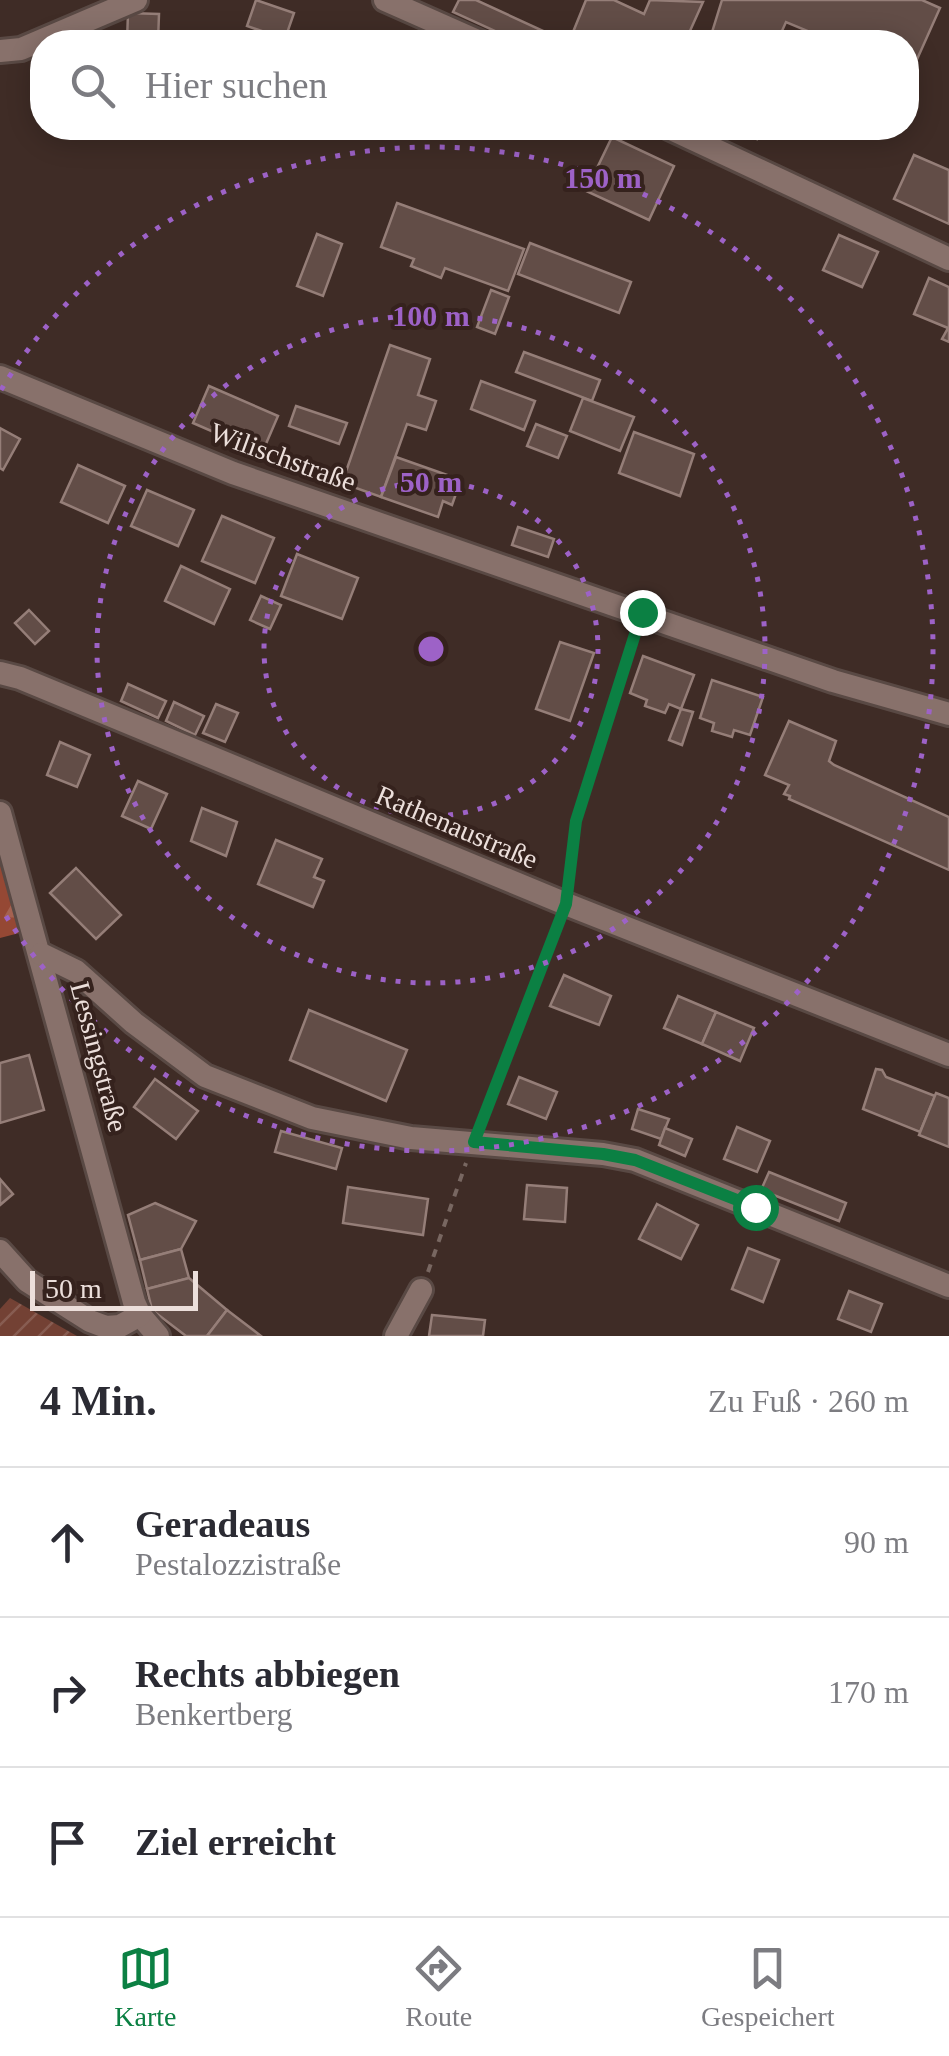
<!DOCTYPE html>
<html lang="de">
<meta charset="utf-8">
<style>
:root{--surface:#fff;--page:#f2f2f3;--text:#2b2b33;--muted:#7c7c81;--line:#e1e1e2;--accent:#0b8043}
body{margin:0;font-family:Georgia,serif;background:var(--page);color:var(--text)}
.scale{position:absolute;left:30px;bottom:25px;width:168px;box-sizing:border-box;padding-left:10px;border:5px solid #ecdfdb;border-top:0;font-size:28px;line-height:35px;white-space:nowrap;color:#ecdfdb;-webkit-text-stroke:8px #35221d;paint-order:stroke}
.stop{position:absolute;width:30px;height:30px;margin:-22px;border:8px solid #0b8043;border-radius:50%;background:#fff}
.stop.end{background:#0b8043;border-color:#fff;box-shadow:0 2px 10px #0008}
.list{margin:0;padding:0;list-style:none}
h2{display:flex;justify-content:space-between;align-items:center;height:130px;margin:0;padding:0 40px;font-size:42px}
h2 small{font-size:32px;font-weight:400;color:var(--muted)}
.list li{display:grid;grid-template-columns:65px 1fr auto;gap:30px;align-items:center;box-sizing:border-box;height:150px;padding:0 40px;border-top:2px solid var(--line)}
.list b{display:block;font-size:38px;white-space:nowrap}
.list p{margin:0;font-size:32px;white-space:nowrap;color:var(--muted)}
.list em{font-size:32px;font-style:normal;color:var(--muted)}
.icon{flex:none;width:55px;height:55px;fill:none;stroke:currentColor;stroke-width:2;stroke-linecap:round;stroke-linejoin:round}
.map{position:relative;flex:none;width:949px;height:1336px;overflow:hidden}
.search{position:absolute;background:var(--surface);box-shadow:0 5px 25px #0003;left:30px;right:30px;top:30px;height:110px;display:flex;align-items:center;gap:25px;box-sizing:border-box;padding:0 35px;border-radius:40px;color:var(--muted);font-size:38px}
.sheet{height:580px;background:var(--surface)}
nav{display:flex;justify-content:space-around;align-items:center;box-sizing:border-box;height:140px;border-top:2px solid var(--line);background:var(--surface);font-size:28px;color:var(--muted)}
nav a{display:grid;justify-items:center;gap:5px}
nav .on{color:var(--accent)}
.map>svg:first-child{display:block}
.forest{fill:url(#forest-firs)}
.garden{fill:url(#garden-furrows)}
.building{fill:#624d47;stroke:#957e78;stroke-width:2.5}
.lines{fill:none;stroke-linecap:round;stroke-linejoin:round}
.minor-casing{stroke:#594944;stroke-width:28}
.path{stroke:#786761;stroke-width:4;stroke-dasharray:8 8;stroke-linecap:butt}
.minor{stroke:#88716b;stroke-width:22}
.route{stroke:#0b8043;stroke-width:12}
.ring{fill:none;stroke:#9d62c7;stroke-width:5;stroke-dasharray:5 10}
.labels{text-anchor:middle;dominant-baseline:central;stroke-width:8;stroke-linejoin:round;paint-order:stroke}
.street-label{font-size:28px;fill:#ecdfdb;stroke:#35221d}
.centre{fill:#9d62c7;stroke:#35221d;stroke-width:5}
.ring-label{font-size:30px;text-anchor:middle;font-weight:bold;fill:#9d62c7;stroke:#35221d;stroke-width:8;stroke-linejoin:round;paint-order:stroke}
</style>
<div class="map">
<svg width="949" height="1336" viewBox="0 0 949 1336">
<defs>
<pattern id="forest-firs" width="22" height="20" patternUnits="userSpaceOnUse" patternTransform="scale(2.5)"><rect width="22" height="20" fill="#954834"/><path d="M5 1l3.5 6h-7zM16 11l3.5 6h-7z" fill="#a46251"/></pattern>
<pattern id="garden-furrows" width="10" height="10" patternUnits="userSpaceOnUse" patternTransform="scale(2.5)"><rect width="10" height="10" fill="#734134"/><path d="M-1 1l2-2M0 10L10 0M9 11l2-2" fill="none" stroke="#875c51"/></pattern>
</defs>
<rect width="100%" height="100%" fill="#3f2c26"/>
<polygon class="forest" points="0,849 23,932 0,938"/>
<polygon class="garden" points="10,1298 77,1336 0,1336 0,1309"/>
<g class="building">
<polygon points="256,0 294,13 285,39 247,26"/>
<polygon points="459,0 476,0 567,42 519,42 453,12"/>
<polygon points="586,0 614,0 644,14 650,0 703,2 685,42 569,42"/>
<polygon points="722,0 922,0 940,8 910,75 906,74 906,42 834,42 786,22 777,42 709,42"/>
<polygon points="128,13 159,14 158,42 127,42"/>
<polygon points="733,128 762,128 757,139"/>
<polygon points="612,137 674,166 649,220 586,191"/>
<polygon points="914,155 949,170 949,224 894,199"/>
<polygon points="397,203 524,249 508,291 445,268 441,278 411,266 414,259 381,247"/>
<polygon points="317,234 342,244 323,296 297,286"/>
<polygon points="839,235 878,252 862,287 823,270"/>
<polygon points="530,243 631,282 619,313 518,274"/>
<polygon points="929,278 949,287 949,342 942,339 948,328 914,314"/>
<polygon points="491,290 509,297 495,334 477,327"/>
<polygon points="390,345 430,359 418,395 436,401 426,430 407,424 381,497 342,483"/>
<polygon points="524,352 600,380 592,401 516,372"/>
<polygon points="481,381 535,401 524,430 471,409"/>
<polygon points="209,386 278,416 262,453 193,423"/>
<polygon points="583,398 634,417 620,451 570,431"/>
<polygon points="296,406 347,423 339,444 289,426"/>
<polygon points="536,424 567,436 558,458 527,446"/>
<polygon points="0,428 20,439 3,470 0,468"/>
<polygon points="634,432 694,454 680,496 619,473"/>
<polygon points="396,457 453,477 450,485 458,488 452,505 443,501 438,517 381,497"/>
<polygon points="78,465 125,486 108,523 61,502"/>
<polygon points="147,490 194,510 178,546 131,526"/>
<polygon points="222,516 274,538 255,583 202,561"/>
<polygon points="518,527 554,539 548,557 512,545"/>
<polygon points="297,554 358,578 342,619 281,596"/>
<polygon points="181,566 230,589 214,624 165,601"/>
<polygon points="261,596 281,605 270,629 250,620"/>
<polygon points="29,610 49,631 35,644 15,623"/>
<polygon points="560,642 594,653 570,721 536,709"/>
<polygon points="643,656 694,675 681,709 669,704 665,713 645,706 647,700 630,693"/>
<polygon points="712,680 763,697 750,735 734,730 732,737 712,731 714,723 700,718"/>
<polygon points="128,684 166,701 158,718 121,701"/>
<polygon points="174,702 204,716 195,735 166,721"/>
<polygon points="216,704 238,713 225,742 203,733"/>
<polygon points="681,709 693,712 682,745 669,740"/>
<polygon points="789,721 836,741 829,761 834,765 949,817 949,870 789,799 790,796 784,794 789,785 765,775"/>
<polygon points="60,742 90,755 77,787 47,775"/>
<polygon points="138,781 167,794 151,829 122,816"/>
<polygon points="202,808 237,822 226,856 191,841"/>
<polygon points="276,840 322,859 314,877 324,881 313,907 258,884"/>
<polygon points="76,868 121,915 96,939 50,893"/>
<polygon points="564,975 611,996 599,1025 550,1006"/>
<polygon points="678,996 716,1012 702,1044 664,1028"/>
<polygon points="309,1010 407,1050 386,1101 290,1060"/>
<polygon points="716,1012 754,1028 740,1061 702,1044"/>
<polygon points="29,1055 44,1110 0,1123 0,1063"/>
<polygon points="876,1069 882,1070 886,1077 935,1096 920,1132 863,1109"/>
<polygon points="519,1077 557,1092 546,1119 508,1104"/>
<polygon points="155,1079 198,1111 176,1139 134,1107"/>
<polygon points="936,1093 949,1098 949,1147 919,1135"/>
<polygon points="638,1109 669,1119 661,1139 632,1129"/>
<polygon points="737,1127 770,1141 757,1172 724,1159"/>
<polygon points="665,1128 692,1139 685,1156 659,1145"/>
<polygon points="281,1131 342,1148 336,1169 275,1152"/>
<polygon points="769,1172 846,1203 839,1221 761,1190"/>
<polygon points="0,1179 13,1194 0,1205"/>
<polygon points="527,1185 567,1188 565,1222 524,1219"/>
<polygon points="348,1187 428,1199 423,1235 343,1223"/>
<polygon points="155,1203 196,1221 181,1249 140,1260 128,1215"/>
<polygon points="657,1204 698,1225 681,1259 639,1239"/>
<polygon points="748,1248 779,1260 763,1302 732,1289"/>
<polygon points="181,1249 189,1278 147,1289 140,1260"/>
<polygon points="189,1278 227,1310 207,1336 186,1336 152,1310 147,1289"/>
<polygon points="849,1291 882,1304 871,1332 838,1319"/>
<polygon points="227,1310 261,1336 207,1336"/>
<polygon points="432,1315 485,1320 483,1336 429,1336"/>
</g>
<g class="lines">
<g class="minor-casing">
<g id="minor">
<polyline points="385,0 480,42"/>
<polyline points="0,51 21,49 136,0"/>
<polyline points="669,128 949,259"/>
<polyline points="0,377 233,473 833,681 949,714"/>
<polyline points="0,673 20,678 566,904 949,1055"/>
<polyline points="0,813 134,1302 140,1315 158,1336"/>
<polyline points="41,954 76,971 134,1023 205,1076 312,1118 411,1138 603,1154 635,1160 949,1286"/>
<polyline points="0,1251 27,1281 90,1321 106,1327 120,1326 140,1315"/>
<polyline points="396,1336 421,1290"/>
</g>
</g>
<g class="path">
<polyline points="569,882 576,821 635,636"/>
<polyline points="482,1121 558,925"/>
<polyline points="428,1272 466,1163"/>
</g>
<use href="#minor" class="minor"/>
</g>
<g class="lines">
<polyline class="route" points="642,612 576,821 566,904 474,1142 603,1154 635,1160 755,1207"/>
</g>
<g class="ring">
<circle cx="431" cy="649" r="167"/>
<circle cx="431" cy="649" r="334"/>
<path d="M1 390A502 502 0 1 1 1 908"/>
</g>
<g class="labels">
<g class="street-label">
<text transform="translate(283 457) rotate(20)">Wilischstraße</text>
<text transform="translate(457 827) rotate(23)">Rathenaustraße</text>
<text transform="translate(99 1057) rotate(75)">Lessingstraße</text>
</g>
</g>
<circle cx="431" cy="649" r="15" class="centre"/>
<g class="ring-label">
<text x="603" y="188">150 m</text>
<text x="431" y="326">100 m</text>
<text x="431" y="492">50 m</text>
</g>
</svg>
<div class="scale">50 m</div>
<div class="stop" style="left:755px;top:1207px"></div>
<div class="stop end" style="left:642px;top:612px"></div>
<div class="search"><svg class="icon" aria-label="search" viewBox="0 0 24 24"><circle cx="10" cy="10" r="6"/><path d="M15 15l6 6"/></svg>Hier suchen</div>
</div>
<section class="sheet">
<h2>4 Min.<small>Zu Fuß · 260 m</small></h2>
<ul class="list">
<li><svg class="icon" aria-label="ahead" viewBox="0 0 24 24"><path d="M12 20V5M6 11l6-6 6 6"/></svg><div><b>Geradeaus</b><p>Pestalozzistraße</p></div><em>90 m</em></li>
<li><svg class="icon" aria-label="right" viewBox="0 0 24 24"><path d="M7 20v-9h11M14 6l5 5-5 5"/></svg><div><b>Rechts abbiegen</b><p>Benkertberg</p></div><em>170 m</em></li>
<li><svg class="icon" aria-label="arrive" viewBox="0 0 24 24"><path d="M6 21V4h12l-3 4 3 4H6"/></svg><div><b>Ziel erreicht</b></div></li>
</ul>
</section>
<nav>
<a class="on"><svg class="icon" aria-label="map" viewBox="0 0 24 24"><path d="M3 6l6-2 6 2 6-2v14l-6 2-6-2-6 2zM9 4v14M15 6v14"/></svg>Karte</a>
<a><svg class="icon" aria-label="directions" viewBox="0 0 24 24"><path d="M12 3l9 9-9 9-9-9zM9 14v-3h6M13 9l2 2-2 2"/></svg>Route</a>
<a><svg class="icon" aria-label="saved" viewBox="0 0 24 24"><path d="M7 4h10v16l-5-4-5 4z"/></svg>Gespeichert</a>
</nav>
